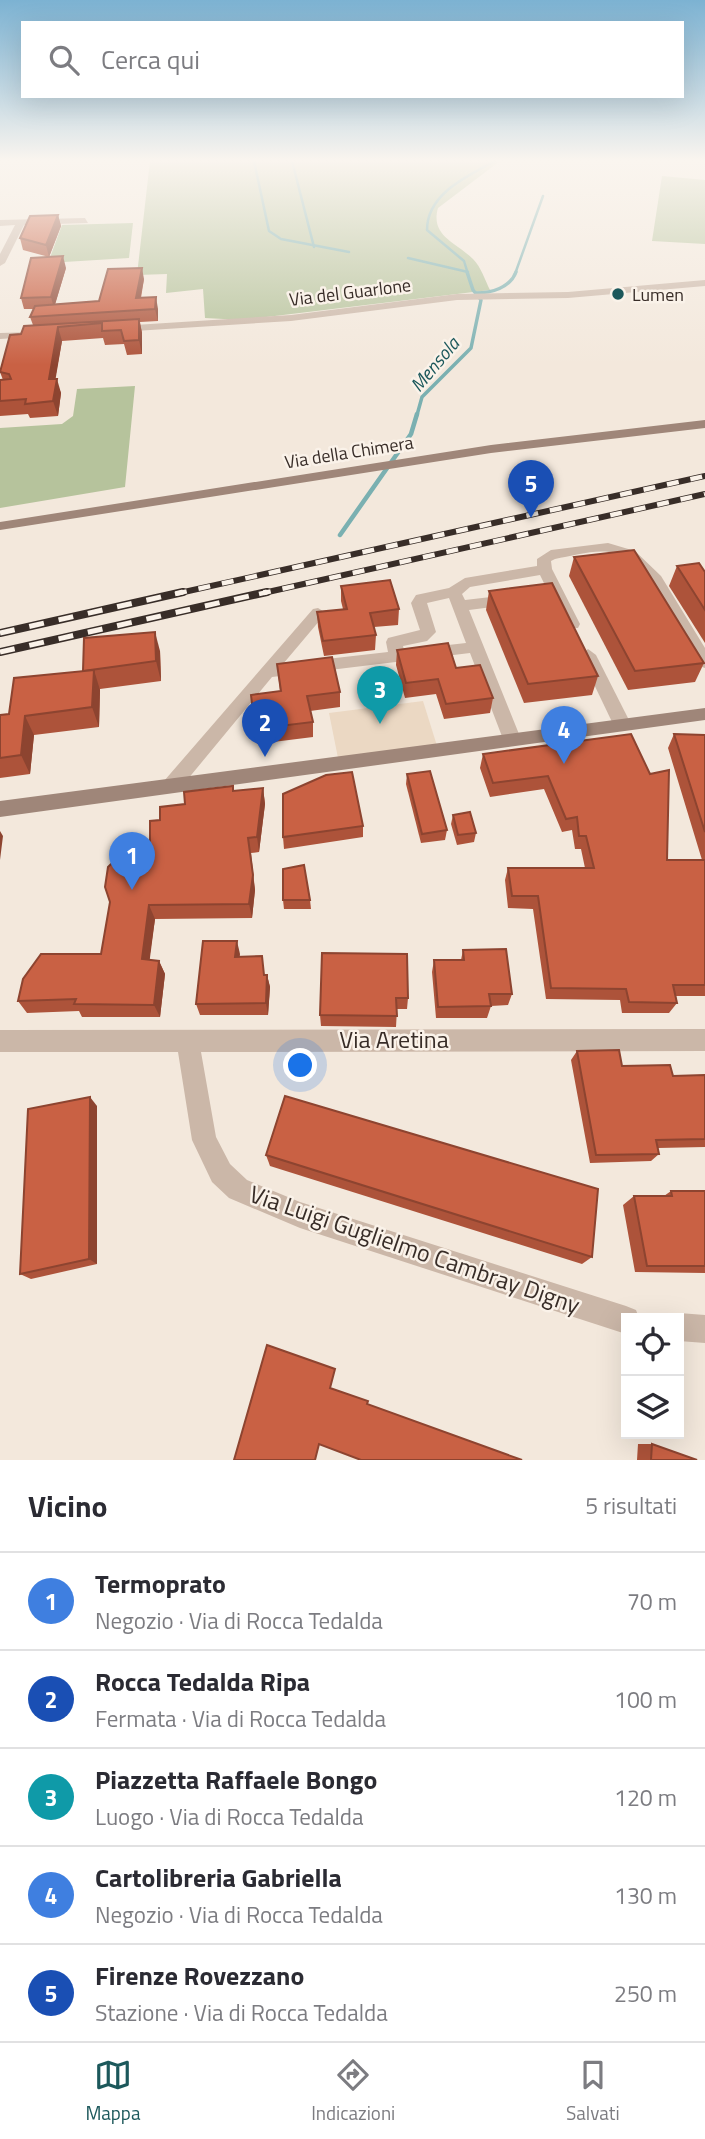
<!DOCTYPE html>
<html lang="it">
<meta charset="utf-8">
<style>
:root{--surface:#fff;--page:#f7f7f7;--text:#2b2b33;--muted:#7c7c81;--line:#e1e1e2;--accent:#1c585b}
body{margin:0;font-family:"Titillium Web",sans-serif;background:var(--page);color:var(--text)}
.controls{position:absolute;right:21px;bottom:21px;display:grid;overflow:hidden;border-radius:0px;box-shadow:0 7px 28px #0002}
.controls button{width:63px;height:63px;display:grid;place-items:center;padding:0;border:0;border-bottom:2px solid var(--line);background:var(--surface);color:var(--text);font:35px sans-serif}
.you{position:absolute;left:301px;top:1066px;width:24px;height:24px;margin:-18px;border:5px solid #fff;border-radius:50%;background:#1a73e8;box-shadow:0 0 0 10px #1a73e833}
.badge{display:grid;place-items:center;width:46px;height:46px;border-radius:50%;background:var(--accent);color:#fff;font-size:23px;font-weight:700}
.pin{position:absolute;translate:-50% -58px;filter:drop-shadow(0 2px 4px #0008)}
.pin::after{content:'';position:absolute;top:37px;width:24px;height:21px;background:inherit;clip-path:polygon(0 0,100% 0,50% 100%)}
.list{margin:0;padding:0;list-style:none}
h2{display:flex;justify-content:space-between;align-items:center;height:91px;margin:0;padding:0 28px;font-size:30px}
h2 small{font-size:23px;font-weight:400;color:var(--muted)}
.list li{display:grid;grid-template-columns:46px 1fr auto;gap:21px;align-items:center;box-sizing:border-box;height:98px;padding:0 28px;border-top:2px solid var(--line)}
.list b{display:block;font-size:26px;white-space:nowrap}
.list p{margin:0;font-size:23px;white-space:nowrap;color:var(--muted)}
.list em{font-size:23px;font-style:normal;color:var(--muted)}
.icon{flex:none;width:38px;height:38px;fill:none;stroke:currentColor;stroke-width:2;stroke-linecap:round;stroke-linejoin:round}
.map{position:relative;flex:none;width:705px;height:1460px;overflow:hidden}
.search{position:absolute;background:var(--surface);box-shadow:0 7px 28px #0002;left:21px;right:21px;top:21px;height:77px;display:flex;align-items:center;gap:18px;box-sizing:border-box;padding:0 24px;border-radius:0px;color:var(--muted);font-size:26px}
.sheet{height:581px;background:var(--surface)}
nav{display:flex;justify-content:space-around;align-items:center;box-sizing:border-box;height:98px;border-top:2px solid var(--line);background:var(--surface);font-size:19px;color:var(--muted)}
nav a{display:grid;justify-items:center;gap:4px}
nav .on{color:var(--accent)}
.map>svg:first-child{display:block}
.green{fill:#b6c39c}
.plaza{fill:#ebd8c3}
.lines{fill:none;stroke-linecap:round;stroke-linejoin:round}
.stream-far2{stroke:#7ab0b1;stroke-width:2.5}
.stream-far1{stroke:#7ab0b1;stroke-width:3.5}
.stream{stroke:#7ab0b1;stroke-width:4.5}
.street{fill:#cbb7a8;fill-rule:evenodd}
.secondary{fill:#9f8679;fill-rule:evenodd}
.rail-far1-casing{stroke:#382d28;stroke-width:6}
.rail-casing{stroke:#382d28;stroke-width:8}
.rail-far1{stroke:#faf2e9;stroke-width:4.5;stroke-dasharray:12;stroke-linecap:butt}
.rail{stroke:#faf2e9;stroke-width:5;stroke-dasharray:15;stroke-linecap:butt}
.wall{fill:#ad533a}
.shaded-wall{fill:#8d4430}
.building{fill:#c96144;stroke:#8d4430;stroke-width:2}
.poi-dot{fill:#1c585b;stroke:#faf2e9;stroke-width:2.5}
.labels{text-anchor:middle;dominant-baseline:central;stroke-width:5;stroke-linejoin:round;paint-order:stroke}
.far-street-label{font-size:18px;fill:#382d28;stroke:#faf2e9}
.far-poi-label{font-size:18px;fill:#382d28;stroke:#faf2e9;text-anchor:start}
.far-water-label{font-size:19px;font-style:italic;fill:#1c585b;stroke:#faf2e9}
.near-street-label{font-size:24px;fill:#382d28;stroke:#faf2e9}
</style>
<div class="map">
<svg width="705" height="1460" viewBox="0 0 705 1460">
<rect width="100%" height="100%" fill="#f3e8dc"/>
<g class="green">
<path d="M150,161h350l-62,47c-8,28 18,34 35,51 8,8 12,21 17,31l-248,30 -37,-2 -2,-29 -37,4 1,-19 -30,1z"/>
<polygon points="662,176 705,180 705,244 652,241"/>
<polygon points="133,223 129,258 48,263 62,225"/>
<polygon points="135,386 125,487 0,508 0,428 62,424 73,416 77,389"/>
</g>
<polygon class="plaza" points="423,701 438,749 339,763 329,713"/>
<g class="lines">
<g class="stream-far2">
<polyline points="254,161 269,231 281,239 349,252"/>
<polyline points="292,161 314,247"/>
<polyline points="408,258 468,272"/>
<path d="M468,274l-4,-13 -37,-31c0,-36 40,-54 68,-69"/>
<polyline points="515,274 543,196"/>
</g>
<g class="stream-far1">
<path d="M476,293c15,0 34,-5 40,-21"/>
<polyline points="417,415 422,397 471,348 481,300 473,290 467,272"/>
</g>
<polyline class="stream" points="340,535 411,434 417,414"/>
<g class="street">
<polygon points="85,218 88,223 24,225 5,263 0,266 0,254 15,225 0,226 0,220"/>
<polygon points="705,280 705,286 568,298 457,300 291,321 119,332 114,329 119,326 291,315 457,294 568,292"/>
<polygon points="35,332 35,336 31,337 0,339 0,333"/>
<path d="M608,543l27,8 26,25 44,72v20l-6,-2c-18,-32 -49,-107 -90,-114 -17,-2 -37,4 -54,7l-4,2 1,8 28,55 -2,4h-12l-26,-53 -70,12 -8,7 3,6 43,-5 8,5 -8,5 -39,5 52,129 -3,5h-12l-3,-5 -33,-86 -198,24 -94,114 -7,2 -7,-2 -2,-5 2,-5 149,-172 5,-1 8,5 -43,51 105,-12 -2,-10 2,-4 32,-8 -9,-27 5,-8 33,-7 16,-10 72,-12v-7l14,-9zM449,598l17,45 -62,7 -1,-4 24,-5 9,-9 -9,-29z"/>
<polygon points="588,649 596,655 631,724 628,729 622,731 613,724 580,655"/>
<polygon points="705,1029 705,1051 201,1052 216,1137 230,1164 247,1180 300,1202 626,1306 636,1310 639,1318 626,1318 626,1334 300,1228 229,1198 212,1182 192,1140 178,1052 0,1052 0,1030"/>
<polygon points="679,1313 705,1315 705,1343 679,1341 679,1318 669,1318"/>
</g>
<g class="secondary">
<polygon points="705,420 705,428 491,453 0,530 0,522 491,445"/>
<polygon points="705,708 705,720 0,817 0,801"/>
</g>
<g class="rail-far1-casing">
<g id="rail-far1">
<polyline points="175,594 705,476"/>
<polyline points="259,594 705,494"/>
</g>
</g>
<g class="rail-casing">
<g id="rail">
<polyline points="0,633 183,592"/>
<polyline points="0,652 267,592"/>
</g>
</g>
<use href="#rail-far1" class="rail-far1"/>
<use href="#rail" class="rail"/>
</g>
<g class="wall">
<polygon points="58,215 61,226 49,257 23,250 20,238"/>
<polygon points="66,268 55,304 99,301 144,279 141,298 158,309 158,321 140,322 142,333 142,354 127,355 124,344 105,345 103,338 62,341 55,379 61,393 58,416 30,418 28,414 0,416 0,380 3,380 0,372 21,334 33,325 30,317 33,309 24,309 21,298"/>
<polygon points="574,557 704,663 695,682 628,690 569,576"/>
<polygon points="677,566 705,572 705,643 669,586"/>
<polygon points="341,586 399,609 398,625 374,627 376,635 375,650 324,656 318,627 317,612 343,609 341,601"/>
<polygon points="489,591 598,676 592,695 524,703 486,610"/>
<polygon points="397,650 456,668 493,698 490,713 444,719 436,694 405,698 396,665"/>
<polygon points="160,651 161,681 100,689 99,727 34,735 30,774 0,778 0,715 9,714 83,671"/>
<polygon points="277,664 340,692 340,707 310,711 313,722 313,737 257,744 251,695 280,691"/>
<polygon points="631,734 667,860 702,860 668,748 674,734 705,735 705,996 676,996 677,1003 669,1013 622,1013 620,1000 546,999 533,909 508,908 505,880 508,868 585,868 581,849 575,849 572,830 562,832 544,789 490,797 480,768 483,754"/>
<polygon points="407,774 447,830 445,840 421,843 406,784"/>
<polygon points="263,788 265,804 259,852 251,853 255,890 252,918 155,919 149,960 159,961 165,974 160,1017 82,1017 79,1011 27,1013 18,1001 101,954 150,841 185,804 234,791"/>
<polygon points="453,815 476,833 474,842 457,845 451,824"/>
<polygon points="363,826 363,837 284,849 283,837"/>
<polygon points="283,900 310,900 311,909 284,909"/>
<polygon points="463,950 512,994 508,1005 491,1006 487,1018 436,1018 432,972 434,960 461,960"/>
<polygon points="322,953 408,998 407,1009 397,1009 396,1027 321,1026 320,1015"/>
<polygon points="240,954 239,956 265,975 267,975 270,987 268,1015 200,1015 196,1004"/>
<polygon points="577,1051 622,1066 673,1076 705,1075 705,1147 658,1148 659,1154 651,1161 590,1163 571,1060"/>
<polygon points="97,1106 97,1264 31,1279 20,1274"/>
<polygon points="266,1155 592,1257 582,1264 270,1166"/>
<polygon points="671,1191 705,1191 705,1273 635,1272 623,1205 634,1196 664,1196"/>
<polygon points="638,1444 652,1444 697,1460 637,1460"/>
</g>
<g class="shaded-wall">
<polygon points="58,215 61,226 49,257 46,245"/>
<polygon points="63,256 66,268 54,308 51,297"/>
<polygon points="142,268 144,279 138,310 136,298"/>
<polygon points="156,297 158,309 158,321 155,309"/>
<polygon points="139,319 142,333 142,354 139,340"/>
<polygon points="58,327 62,341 53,394 49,379"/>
<polygon points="57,379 61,393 58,416 53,401"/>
<polygon points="155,632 160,651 161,681 156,661"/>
<polygon points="94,670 100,690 99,727 92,707"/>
<polygon points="25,716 34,735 30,774 21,755"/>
<polygon points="263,788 265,804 259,852 257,837"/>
<polygon points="0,831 3,836 0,860"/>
<polygon points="248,838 255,890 252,918 249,904"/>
<polygon points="149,905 155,919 148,973 142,959"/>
<polygon points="237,941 240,954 238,969 235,957"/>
<polygon points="159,961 165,974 160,1017 154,1005"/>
<polygon points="267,975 270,987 268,1015 266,1003"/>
<polygon points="90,1097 97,1106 97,1264 89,1259"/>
</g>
<g class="building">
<polygon points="58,215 46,245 20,238 30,216"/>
<polygon points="63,256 51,297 21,298 31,258"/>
<polygon points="142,268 136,298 156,297 155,309 30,317 35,306 99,301 108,269"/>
<polygon points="139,319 139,340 124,341 121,330 102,331 102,323 58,327 49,379 57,379 53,401 25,404 26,399 0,401 0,380 11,379 9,374 0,372 10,335 21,334 24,326"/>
<polygon points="634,550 704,663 635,671 574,557"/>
<polygon points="699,563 705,572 705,610 677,566"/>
<polygon points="390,580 399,609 370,613 376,635 323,641 317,612 347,609 341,586"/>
<polygon points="552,583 598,676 528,684 489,591"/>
<polygon points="155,632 156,661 83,671 84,638"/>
<polygon points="448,643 456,668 480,665 493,698 446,704 438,679 406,683 397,650"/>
<polygon points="332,657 340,692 307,696 313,722 255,729 251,695 281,691 277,664"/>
<polygon points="94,670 92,707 25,716 21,755 0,758 0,715 9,714 14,678"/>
<polygon points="631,734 650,774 669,770 667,860 705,860 705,985 673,985 677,1003 629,1002 626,989 551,988 538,896 512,896 508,868 594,868 586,836 579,836 577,817 566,819 548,776 493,783 483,754"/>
<polygon points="674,734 705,735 705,832"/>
<polygon points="430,771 447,830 422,834 407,774"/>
<polygon points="352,772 363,826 283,837 283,794 326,775"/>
<polygon points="233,786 233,791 263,788 257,837 248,838 253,875 249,904 149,905 142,959 159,961 154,1005 74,1004 76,999 18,1001 23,979 41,954 101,954 110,902 105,887 108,867 134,842 150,841 150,821 160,820 160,807 185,804 184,792"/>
<polygon points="470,812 476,833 458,835 453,815"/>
<polygon points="304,865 310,900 283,900 283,869"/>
<polygon points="203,941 237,941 235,957 262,956 264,975 267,975 266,1003 196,1004"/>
<polygon points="506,949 512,994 489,994 491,1006 438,1007 434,960 464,960 463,950"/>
<polygon points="322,953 407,954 408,998 396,998 397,1016 320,1015"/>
<polygon points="619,1050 622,1066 670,1065 673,1076 705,1075 705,1139 656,1140 659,1154 596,1155 577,1051"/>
<polygon points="285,1096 598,1189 592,1257 266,1155"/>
<polygon points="90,1097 89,1259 20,1274 28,1109"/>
<polygon points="671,1191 705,1191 705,1266 647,1266 634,1196 672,1196"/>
<polygon points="267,1345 335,1369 330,1388 368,1401 367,1404 522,1460 361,1460 319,1444 315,1460 234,1460"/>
<polygon points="652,1444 697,1460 651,1460"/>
</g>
<linearGradient id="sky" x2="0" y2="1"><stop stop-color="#7cb2d2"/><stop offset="0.44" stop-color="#faf5ef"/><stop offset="1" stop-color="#faf5ef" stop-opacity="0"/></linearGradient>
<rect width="705" height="365" fill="url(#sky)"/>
<circle class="poi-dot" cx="618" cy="294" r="7"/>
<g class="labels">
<g class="far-street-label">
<text transform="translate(350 292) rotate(-7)">Via del Guarlone</text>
<text transform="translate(349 452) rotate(-9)">Via della Chimera</text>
</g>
<g class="far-poi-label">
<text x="632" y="294">Lumen</text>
</g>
<g class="far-water-label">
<text transform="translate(434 364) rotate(-50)">Mensola</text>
</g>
<g class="near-street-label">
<text x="394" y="1039">Via Aretina</text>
<text transform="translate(415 1249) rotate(19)">Via Luigi Guglielmo Cambray Digny</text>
</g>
</g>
</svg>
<div class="controls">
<button><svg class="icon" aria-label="locate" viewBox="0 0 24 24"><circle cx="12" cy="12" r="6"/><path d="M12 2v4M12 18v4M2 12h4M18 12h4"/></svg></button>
<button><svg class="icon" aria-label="layers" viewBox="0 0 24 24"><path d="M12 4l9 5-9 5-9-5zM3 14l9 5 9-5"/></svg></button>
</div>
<div class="you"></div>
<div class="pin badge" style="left:132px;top:890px;background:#3f7fe0">1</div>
<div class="pin badge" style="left:265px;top:757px;background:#1a4fb4">2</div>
<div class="pin badge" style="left:380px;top:724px;background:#0f9aa8">3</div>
<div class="pin badge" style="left:564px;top:764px;background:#3f7fe0">4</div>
<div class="pin badge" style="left:531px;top:518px;background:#1a4fb4">5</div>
<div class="search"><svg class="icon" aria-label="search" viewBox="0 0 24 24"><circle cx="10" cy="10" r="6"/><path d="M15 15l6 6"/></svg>Cerca qui</div>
</div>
<section class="sheet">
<h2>Vicino<small>5 risultati</small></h2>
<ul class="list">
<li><span class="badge" style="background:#3f7fe0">1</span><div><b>Termoprato</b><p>Negozio · Via di Rocca Tedalda</p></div><em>70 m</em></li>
<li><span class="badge" style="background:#1a4fb4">2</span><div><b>Rocca Tedalda Ripa</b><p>Fermata · Via di Rocca Tedalda</p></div><em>100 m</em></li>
<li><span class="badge" style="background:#0f9aa8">3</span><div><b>Piazzetta Raffaele Bongo</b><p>Luogo · Via di Rocca Tedalda</p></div><em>120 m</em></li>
<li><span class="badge" style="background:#3f7fe0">4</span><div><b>Cartolibreria Gabriella</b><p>Negozio · Via di Rocca Tedalda</p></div><em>130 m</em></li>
<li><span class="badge" style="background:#1a4fb4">5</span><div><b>Firenze Rovezzano</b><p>Stazione · Via di Rocca Tedalda</p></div><em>250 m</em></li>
</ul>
</section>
<nav>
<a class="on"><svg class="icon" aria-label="map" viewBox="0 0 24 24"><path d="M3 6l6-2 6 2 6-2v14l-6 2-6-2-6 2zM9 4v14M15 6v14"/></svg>Mappa</a>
<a><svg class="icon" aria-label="directions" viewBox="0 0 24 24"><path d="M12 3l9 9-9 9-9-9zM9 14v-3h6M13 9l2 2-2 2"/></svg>Indicazioni</a>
<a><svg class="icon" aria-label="saved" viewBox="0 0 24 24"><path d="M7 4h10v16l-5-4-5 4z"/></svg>Salvati</a>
</nav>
